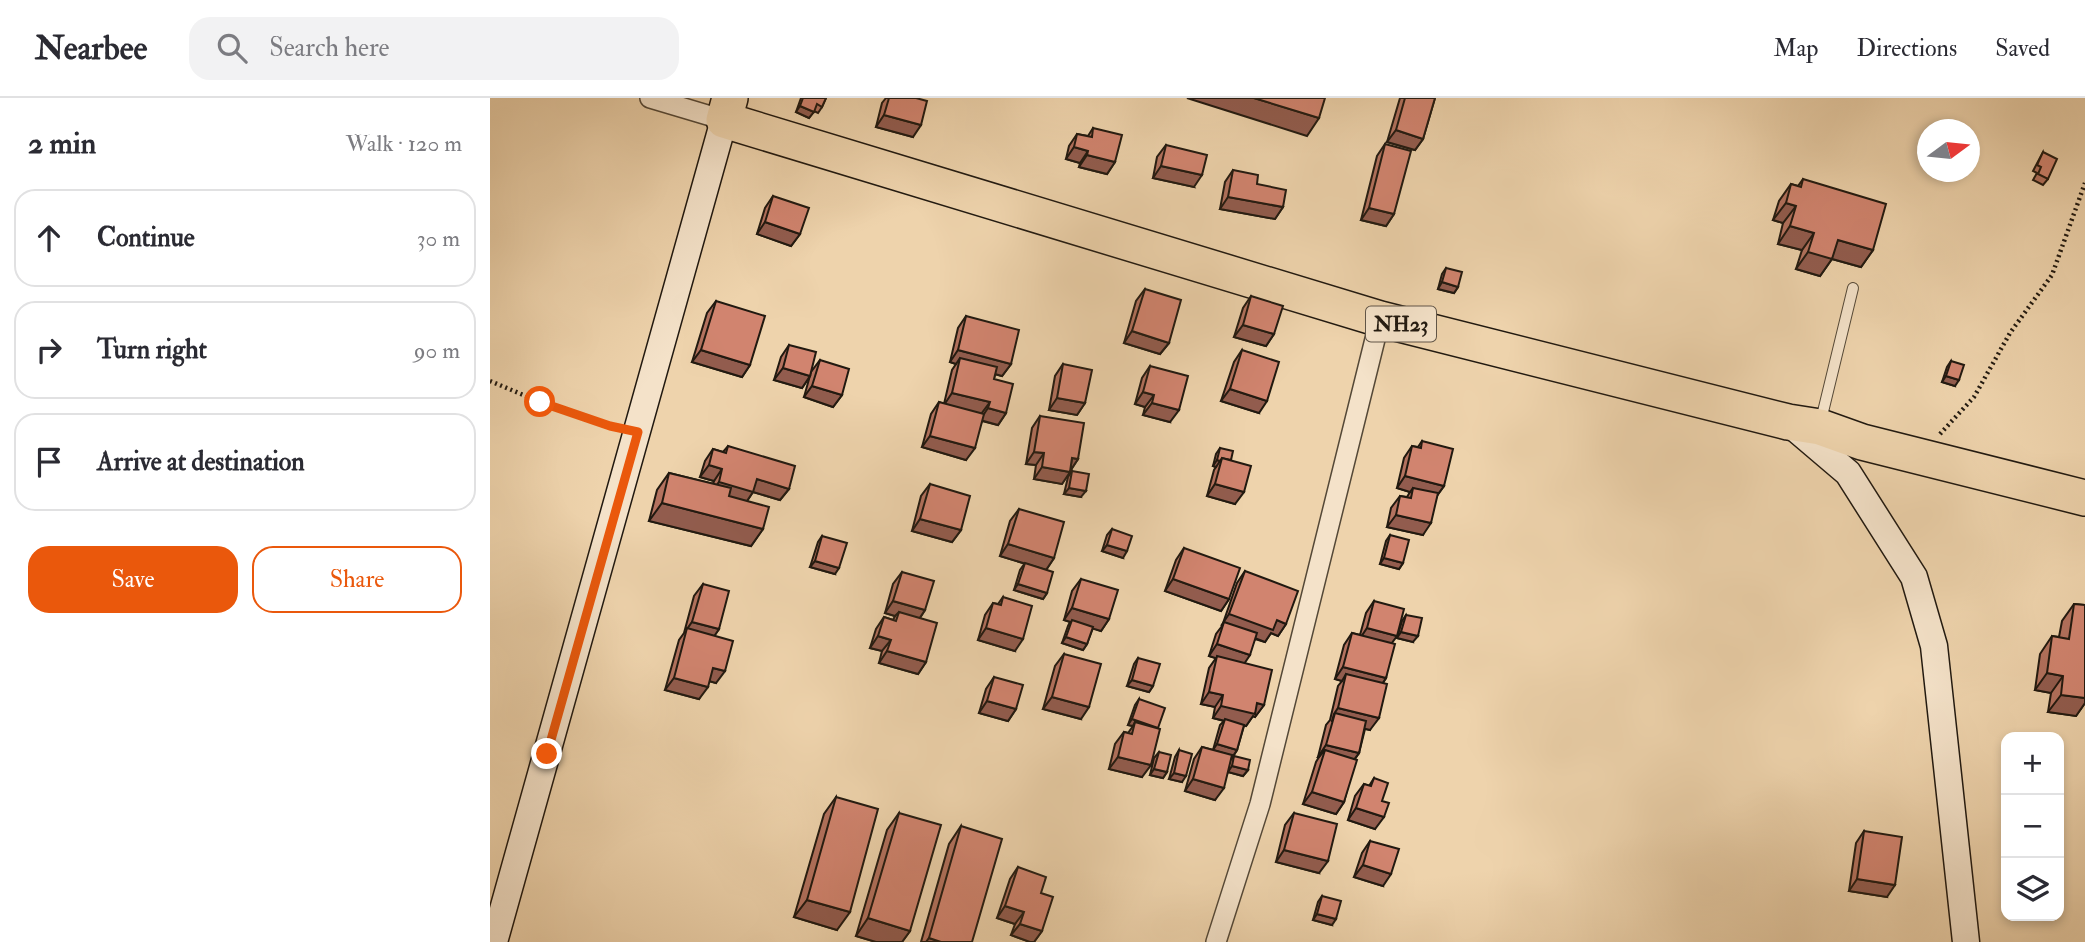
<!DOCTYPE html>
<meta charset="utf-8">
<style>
:root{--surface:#fff;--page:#f2f2f3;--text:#2b2b33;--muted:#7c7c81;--line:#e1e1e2;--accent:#ea580c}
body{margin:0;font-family:"IM FELL Double Pica",serif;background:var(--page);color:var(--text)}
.controls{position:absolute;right:21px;bottom:21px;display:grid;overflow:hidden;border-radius:14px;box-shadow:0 4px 10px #0003}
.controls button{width:63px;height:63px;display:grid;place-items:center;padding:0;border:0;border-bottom:2px solid var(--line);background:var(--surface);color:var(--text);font:35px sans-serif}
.compass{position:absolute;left:1427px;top:21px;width:63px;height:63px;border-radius:50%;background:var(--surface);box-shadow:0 4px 10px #0003;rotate:75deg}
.stop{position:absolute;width:21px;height:21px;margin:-16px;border:5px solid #ea580c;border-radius:50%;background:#fff}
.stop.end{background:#ea580c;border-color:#fff;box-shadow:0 2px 7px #0008}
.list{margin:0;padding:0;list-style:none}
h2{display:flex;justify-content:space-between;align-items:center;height:91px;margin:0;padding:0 28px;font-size:30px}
h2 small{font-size:23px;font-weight:400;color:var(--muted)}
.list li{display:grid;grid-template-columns:46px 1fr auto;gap:21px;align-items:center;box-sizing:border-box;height:98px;margin:0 14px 14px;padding:0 14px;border:2px solid var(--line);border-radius:21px}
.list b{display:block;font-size:26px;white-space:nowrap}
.list em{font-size:23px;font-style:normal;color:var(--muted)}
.actions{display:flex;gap:14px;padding:21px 28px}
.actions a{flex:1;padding:16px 0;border:2px solid var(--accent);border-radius:21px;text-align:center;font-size:24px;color:var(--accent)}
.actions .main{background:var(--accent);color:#fff}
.icon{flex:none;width:38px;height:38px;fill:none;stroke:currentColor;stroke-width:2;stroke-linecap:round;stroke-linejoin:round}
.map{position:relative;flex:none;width:1595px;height:844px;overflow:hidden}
header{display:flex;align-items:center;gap:42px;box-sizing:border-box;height:98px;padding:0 35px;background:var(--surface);border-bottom:2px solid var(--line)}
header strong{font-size:33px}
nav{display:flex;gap:38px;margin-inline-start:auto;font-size:24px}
.search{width:490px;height:63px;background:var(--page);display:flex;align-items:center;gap:18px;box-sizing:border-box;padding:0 24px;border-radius:21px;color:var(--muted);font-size:26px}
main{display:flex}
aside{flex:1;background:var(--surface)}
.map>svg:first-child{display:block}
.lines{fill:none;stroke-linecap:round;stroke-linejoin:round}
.lane-casing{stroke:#544837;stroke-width:12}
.street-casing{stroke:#544837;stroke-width:22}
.secondary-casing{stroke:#211910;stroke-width:29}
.highway-casing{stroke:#211910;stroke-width:38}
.path{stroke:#211910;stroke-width:4.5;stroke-dasharray:2 3.5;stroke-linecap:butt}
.lane{stroke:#f4e2c9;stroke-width:10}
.street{stroke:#f4e2c9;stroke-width:19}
.secondary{stroke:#f4e2c9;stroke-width:26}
.highway{stroke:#eed3ac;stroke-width:35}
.wall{fill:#b4725f;stroke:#211910;stroke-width:2}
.shaded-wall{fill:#925c4e;stroke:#211910;stroke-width:2}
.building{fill:#d1846f;stroke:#211910;stroke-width:2}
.route{stroke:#ea580c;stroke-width:9}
.labels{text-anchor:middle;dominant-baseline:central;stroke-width:5;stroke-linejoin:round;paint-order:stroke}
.shield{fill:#f4e2c9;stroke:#605548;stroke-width:2}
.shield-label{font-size:21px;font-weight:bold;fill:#211910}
</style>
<header>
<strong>Nearbee</strong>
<div class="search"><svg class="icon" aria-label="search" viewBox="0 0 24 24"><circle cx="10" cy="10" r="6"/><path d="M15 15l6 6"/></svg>Search here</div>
<nav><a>Map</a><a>Directions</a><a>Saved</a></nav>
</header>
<main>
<aside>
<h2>2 min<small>Walk · 120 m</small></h2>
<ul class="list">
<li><svg class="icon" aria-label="ahead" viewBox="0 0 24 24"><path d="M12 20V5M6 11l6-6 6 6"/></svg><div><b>Continue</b></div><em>30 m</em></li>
<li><svg class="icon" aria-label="right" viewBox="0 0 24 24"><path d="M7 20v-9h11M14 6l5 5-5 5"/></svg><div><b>Turn right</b></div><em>90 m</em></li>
<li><svg class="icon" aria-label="arrive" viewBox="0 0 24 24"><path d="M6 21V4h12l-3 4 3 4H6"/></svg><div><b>Arrive at destination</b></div></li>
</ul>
<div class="actions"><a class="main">Save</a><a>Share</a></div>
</aside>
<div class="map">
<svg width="1595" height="844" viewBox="0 0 1595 844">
<rect width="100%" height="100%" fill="#eed3ac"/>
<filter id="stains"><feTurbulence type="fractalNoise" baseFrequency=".00286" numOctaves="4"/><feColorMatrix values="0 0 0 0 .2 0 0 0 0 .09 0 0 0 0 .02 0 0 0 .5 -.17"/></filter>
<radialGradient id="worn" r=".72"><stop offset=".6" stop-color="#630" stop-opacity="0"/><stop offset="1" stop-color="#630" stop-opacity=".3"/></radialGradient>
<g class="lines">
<g class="lane-casing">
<polyline id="lane" points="1331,322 1363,190"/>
</g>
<g class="street-casing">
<g id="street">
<polyline points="160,0 234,22"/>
<polyline points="726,844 770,706 890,221"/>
</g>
</g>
<g class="secondary-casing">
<g id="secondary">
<polyline points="1298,324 1358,375 1424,479 1444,548 1476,844"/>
<polyline points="4,844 234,22"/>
</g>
</g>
<g class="highway-casing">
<polyline id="highway" points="240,0 234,22 890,221 1298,324 1330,329 1372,344 1595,400"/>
</g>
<g class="path">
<polyline points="0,283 50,304 123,329"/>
<polyline points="1450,336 1484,299 1520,235 1562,177 1595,85"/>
</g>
<use href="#lane" class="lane"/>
<use href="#street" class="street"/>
<use href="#secondary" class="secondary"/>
<use href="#highway" class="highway"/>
</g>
<g class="wall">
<polygon points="311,0 336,0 332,9 328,15 324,13 319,20 306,14"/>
<polygon points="396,0 426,0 423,39 386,29 392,5"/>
<polygon points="910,0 945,0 933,41 925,52 897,44"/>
<polygon points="603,30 625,64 617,76 589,69 590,65 576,61 579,48 587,36 598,38"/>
<polygon points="895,46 904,116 896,128 871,122 887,58"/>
<polygon points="676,47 704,89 663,80 667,59"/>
<polygon points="1553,54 1558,81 1553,87 1543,82 1547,75 1543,73"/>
<polygon points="743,72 767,86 793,109 785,121 730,111 735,84"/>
<polygon points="1313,81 1383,152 1371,169 1342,161 1330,178 1306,171 1312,152 1288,146 1293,125 1283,122 1289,103 1301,86 1308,88"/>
<polygon points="283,98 310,136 301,148 267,136 275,110"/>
<polygon points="956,170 968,189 964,195 948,191 952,176"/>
<polygon points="655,191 679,245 670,256 634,245 646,203"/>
<polygon points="761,198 784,236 776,248 744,239 753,210"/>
<polygon points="226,203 260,267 252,279 202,264 217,215"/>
<polygon points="476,218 521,266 512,278 505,276 504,281 516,315 508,327 492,323 476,362 432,349 441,316 449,304 454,306 462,272 466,266 460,264 468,230"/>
<polygon points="299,247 320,278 312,290 284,282 291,259"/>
<polygon points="752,252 769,315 731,303 744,264"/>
<polygon points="330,262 352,297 343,309 314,299 321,274"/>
<polygon points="1461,263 1465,288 1452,284 1457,269"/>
<polygon points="573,266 595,305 587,317 559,312 565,278"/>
<polygon points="660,268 680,324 653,317 655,309 645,306 652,280"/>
<polygon points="550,318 588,361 572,386 544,381 546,367 536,366 542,330"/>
<polygon points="932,343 954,388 947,398 933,437 897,429 901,410 910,398 917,399 920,394 907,390 914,360 922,348 928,349"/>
<polygon points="238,348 299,391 290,402 263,394 257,403 273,431 261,448 159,423 167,392 179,375 223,386 224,383 210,379 215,363 223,351 233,354"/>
<polygon points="730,350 741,362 745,406 717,398 724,372 726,369 723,368 726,356"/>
<polygon points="582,373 591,399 574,396 578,379"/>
<polygon points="440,386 471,432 462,444 422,433 431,398"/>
<polygon points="529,411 564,460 556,472 510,458 520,423"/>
<polygon points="622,431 633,460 612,453 617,437"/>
<polygon points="900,437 913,465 909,471 890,466 896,443"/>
<polygon points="332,438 345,476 320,469 328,444"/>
<polygon points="694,450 739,501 731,513 675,493 686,462"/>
<polygon points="535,465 557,495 553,501 524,492 530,472"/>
<polygon points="755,473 796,526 788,538 781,535 775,544 765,541 754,565 774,607 765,619 763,618 756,628 754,628 747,652 741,662 744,658 758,672 753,678 738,674 725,702 695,693 704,661 712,649 723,652 730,627 734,623 723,620 725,609 711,606 719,570 726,560 719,558 726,536 732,528 747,485"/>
<polygon points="412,474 435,512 430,520 436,564 428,576 389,565 392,553 380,550 386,531 394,519 403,522 405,518 395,515 403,486"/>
<polygon points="591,481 619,521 611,533 603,530 597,546 593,552 572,545 578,528 580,524 574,522 582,493"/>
<polygon points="213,486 229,531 224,538 226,585 219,583 209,601 175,592 189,542 194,535 204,498"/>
<polygon points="513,499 525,553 488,542 495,517 503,505 508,506"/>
<polygon points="884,503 901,545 896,580 893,585 880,632 875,631 869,655 865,661 854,704 846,716 813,706 826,664 829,659 828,659 836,627 840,622 848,588 852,583 845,581 854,547 862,535 870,537 876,515"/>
<polygon points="1584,506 1595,507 1595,605 1586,618 1558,614 1561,595 1545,592 1550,556 1562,538 1569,539 1572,523"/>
<polygon points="916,517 923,544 907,540 912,523"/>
<polygon points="574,556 591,621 553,611 565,568"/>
<polygon points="648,560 663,588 659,594 637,588 644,566"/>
<polygon points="504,579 526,611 518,623 489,615 496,591"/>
<polygon points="649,601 652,679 619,671 625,646 634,634 638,635 643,628 638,627 645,607"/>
<polygon points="689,652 692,684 679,681 685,659"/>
<polygon points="669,654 677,674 673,680 660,677 664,660"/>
<polygon points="884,680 892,703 885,731 858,722 865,698 874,686 879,688"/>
<polygon points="346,699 347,832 304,819 334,716"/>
<polygon points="409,715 420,833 412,844 386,844 366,838 397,732"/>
<polygon points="804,715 829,775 786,764 795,727"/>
<polygon points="471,728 482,844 431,844 459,746"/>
<polygon points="1374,733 1397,799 1359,793 1366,745"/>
<polygon points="880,743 893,788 864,779 872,755"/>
<polygon points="528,769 551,795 552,833 544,844 540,844 521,837 525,826 507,820 520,781"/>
<polygon points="832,798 842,827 823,822 828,804"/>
</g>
<g class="shaded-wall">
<polygon points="697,0 764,0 829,20 817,38"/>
<polygon points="310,8 324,14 319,20 306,14"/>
<polygon points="394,17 431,27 423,39 386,29"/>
<polygon points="906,32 933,41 925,52 897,44"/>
<polygon points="584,49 598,53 590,65 576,61"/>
<polygon points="597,57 625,64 617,76 589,69"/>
<polygon points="671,68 712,77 704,89 663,80"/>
<polygon points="738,99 793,109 785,121 730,111"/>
<polygon points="1296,105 1306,108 1293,125 1283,122"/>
<polygon points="879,110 904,116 896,128 871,122"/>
<polygon points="275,124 310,136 301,148 267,136"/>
<polygon points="1300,128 1324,135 1312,152 1288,146"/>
<polygon points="1348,142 1383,152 1371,169 1342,161 1330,178 1306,171 1318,154"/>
<polygon points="952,184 968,189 964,195 948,191"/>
<polygon points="753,227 784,236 776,248 744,239"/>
<polygon points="642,233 679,245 670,256 634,245"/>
<polygon points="211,252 260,267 252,279 202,264"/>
<polygon points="468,252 521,266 512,278 469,266 470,260 466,266 460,264"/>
<polygon points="293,270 320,278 312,290 284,282"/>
<polygon points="1456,278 1469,282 1465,288 1452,284"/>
<polygon points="322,288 352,297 343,309 314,299"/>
<polygon points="740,291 777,303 769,315 731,303"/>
<polygon points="653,294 664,297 655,309 645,306"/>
<polygon points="462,295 500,304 491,316 454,307"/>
<polygon points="567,300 595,305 587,317 559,312"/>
<polygon points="662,305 689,312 680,324 653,317"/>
<polygon points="498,310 516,315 508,327 490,322"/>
<polygon points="440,338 485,350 476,362 432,349"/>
<polygon points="544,354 554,355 546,367 536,366"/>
<polygon points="582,360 588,361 580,373"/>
<polygon points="727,362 730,363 726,369 723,368"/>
<polygon points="219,367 232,371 224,383 210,379"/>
<polygon points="552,369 580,374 572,386 544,381"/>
<polygon points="915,378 954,388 945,400 923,390 920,394 907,390"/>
<polygon points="267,381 299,391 290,402 263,394 255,406 220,396 229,384"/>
<polygon points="725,386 754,394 745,406 717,398"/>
<polygon points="579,390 596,393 591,399 574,396"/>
<polygon points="172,405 273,431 261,448 159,423"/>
<polygon points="906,417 941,425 933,437 897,429"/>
<polygon points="430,421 471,432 462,444 422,433"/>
<polygon points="518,446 564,460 556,472 510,458"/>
<polygon points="617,447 637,453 633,460 612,453"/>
<polygon points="894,460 913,465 909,471 890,466"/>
<polygon points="325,463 349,470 345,476 320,469"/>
<polygon points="683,481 739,501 731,513 675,493"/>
<polygon points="528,486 557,495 553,501 524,492"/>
<polygon points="403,503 435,512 427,524 409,514 405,518 395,515"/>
<polygon points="582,510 619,521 611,533 574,522"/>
<polygon points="739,516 787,522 796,526 788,538 781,535 775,544 733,528 734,524 731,528"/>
<polygon points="202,524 229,531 221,543 197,531"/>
<polygon points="496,530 533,541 525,553 488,542"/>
<polygon points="877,530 907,538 898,550 869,542"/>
<polygon points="911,534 928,538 923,544 907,540"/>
<polygon points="388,538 401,542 392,553 380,550"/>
<polygon points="576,539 597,546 593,552 572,545"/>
<polygon points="727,546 760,557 752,569 719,558"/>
<polygon points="397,553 436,564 428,576 389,565"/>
<polygon points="853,569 896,580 888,592 856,576 852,583 845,581"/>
<polygon points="223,570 235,573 226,585 215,582"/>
<polygon points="1557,575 1573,578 1561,595 1545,592"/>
<polygon points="184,580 218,589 209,601 175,592"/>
<polygon points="642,582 663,588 659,594 637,588"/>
<polygon points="719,594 733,597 725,609 711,606"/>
<polygon points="1571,597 1595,600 1595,605 1586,618 1558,614"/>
<polygon points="562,599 599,609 591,621 553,611"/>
<polygon points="497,603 526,611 518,623 489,615"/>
<polygon points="767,605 774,607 765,619 763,618 756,628 723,620 731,608"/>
<polygon points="848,610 889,620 880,632 842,623 844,616"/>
<polygon points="642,621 668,630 645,624 643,628 638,627"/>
<polygon points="727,646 747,652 743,658 723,652"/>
<polygon points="836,647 869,655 860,667 835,652 829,659 828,659"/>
<polygon points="628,659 661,667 652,679 619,671"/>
<polygon points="742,668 758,672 753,678 738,674"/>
<polygon points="664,671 677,674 673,680 660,677"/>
<polygon points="684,675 696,678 692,684 679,681"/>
<polygon points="703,681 734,690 725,702 695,693"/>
<polygon points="822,694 854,704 846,716 813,706"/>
<polygon points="866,710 894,719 885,731 858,722"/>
<polygon points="794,752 838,763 829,775 786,764"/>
<polygon points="873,767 901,776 893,788 864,779"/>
<polygon points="1367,781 1405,787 1397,799 1359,793"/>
<polygon points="317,802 360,814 347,832 304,819"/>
<polygon points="515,808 534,814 525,826 507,820"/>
<polygon points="827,816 846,821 842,827 823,822"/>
<polygon points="378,820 420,833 412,844 386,844 366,838"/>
<polygon points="530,826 552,833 544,844 540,844 521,837"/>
<polygon points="439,840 451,844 436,844"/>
</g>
<g class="building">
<polygon points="313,0 336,0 332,9 327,6 324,14 310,8"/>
<polygon points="399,0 426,0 437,3 431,27 394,17"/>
<polygon points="764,0 835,0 829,20"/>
<polygon points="915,0 945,0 933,41 906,32"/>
<polygon points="603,30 632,37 625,64 597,57 598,53 584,49 587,36 602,39"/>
<polygon points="895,46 921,53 904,116 879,110"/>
<polygon points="676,47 717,57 712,77 671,68"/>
<polygon points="1553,54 1567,61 1558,81 1548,76 1551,69 1547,67"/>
<polygon points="743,72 768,77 767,86 796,92 793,109 738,99"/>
<polygon points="1313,81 1396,106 1383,152 1348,142 1342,161 1318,154 1324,135 1300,128 1306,108 1296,105 1301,86 1311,89"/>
<polygon points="283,98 319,110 310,136 275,124"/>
<polygon points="956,170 972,174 968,189 952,184"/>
<polygon points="655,191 691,202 679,245 642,233"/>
<polygon points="761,198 793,208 784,236 753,227"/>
<polygon points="226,203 275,218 260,267 211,252"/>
<polygon points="476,218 529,232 521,266 468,252"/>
<polygon points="299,247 326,254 320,278 293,270"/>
<polygon points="752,252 789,264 777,303 740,291"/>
<polygon points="470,260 507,269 504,281 523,286 516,315 498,310 500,304 462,295"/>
<polygon points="330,262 359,271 352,297 322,288"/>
<polygon points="1461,263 1474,267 1469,282 1456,278"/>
<polygon points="573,266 602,272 595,305 567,300"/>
<polygon points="660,268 698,278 689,312 662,305 664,297 653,294"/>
<polygon points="449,304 494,316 485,350 440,338"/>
<polygon points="550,318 594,325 588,361 582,360 580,374 552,369 554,355 544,354"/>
<polygon points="932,343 963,351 954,388 915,378 922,348 931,350"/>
<polygon points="238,348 305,368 299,391 267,381 263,394 229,384 232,371 219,367 223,351 236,355"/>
<polygon points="730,350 743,353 741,362 732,360 730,363 727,362"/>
<polygon points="732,360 761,368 754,394 725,386"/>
<polygon points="582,373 599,376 596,393 579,390"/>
<polygon points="179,375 241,390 239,398 279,409 273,431 172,405"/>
<polygon points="440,386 480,398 471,432 430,421"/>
<polygon points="923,390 948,395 941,425 906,417 910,398 921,400"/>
<polygon points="529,411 574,424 564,460 518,446"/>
<polygon points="622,431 642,438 637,453 617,447"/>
<polygon points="900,437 919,442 913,465 894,460"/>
<polygon points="332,438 357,445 349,470 325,463"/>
<polygon points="694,450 750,470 739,501 683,481"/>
<polygon points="535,465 563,474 557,495 528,486"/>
<polygon points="755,473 808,493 796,526 787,522 783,532 739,516"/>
<polygon points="412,474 444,483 435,512 403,503"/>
<polygon points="591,481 628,492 619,521 582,510"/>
<polygon points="213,486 239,493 229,531 202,524"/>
<polygon points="513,499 542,508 533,541 496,530 503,505 511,507"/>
<polygon points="884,503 914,511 907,538 877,530"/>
<polygon points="1584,506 1595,507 1595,600 1571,597 1573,578 1557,575 1562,538 1579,541"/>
<polygon points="409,514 447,525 436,564 397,553 401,542 388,538 394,519 406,523"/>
<polygon points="916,517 932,520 928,538 911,534"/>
<polygon points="582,522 603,529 597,546 576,539"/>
<polygon points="734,524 767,535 760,557 727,546"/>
<polygon points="197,530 243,543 235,573 223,570 218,589 184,580"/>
<polygon points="862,535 905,546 896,580 853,569"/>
<polygon points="574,556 611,566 599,609 562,599"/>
<polygon points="727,558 782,572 774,607 767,605 765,616 731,608 733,597 719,594"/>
<polygon points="648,560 670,566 663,588 642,582"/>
<polygon points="856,576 897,586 889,620 848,610"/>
<polygon points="504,579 533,587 526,611 497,603"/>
<polygon points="649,601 675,610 668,630 642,621"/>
<polygon points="845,615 876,623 869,655 836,647"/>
<polygon points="735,621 754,627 747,652 727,646"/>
<polygon points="645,624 670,631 661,667 628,659 634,634 642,636"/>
<polygon points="712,649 742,657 734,690 703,681"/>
<polygon points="689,652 702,656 696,678 684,675"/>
<polygon points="835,652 867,662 854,704 822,694"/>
<polygon points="669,654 681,657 677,674 664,671"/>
<polygon points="744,658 760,662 758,672 742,668"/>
<polygon points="884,680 898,685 892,703 899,705 894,719 866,710 874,686 881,688"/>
<polygon points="346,699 388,711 360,814 317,802"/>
<polygon points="409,715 451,727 420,833 378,820"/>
<polygon points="804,715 847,726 838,763 794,752"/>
<polygon points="471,728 512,741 482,844 451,844 439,840"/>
<polygon points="1374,733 1412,739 1405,787 1367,781"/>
<polygon points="880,743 909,751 901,776 873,767"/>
<polygon points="528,769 556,779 551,795 563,799 552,833 530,826 534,814 515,808"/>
<polygon points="832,798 851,803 846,821 827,816"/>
</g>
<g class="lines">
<polyline class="route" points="50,304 120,328 148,334 57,656"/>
</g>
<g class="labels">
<rect class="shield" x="876" y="208.5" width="70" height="35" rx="5"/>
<g class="shield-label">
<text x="911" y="226">NH23</text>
</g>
</g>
<rect width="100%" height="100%" filter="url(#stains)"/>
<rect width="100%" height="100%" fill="url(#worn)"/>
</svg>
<div class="controls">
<button>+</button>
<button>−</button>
<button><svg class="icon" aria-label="layers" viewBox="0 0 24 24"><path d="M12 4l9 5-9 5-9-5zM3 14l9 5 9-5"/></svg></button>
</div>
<svg class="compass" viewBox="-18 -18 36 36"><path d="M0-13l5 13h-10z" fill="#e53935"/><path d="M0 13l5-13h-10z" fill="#7c7c81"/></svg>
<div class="stop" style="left:50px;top:304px"></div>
<div class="stop end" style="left:57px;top:656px"></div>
</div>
</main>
